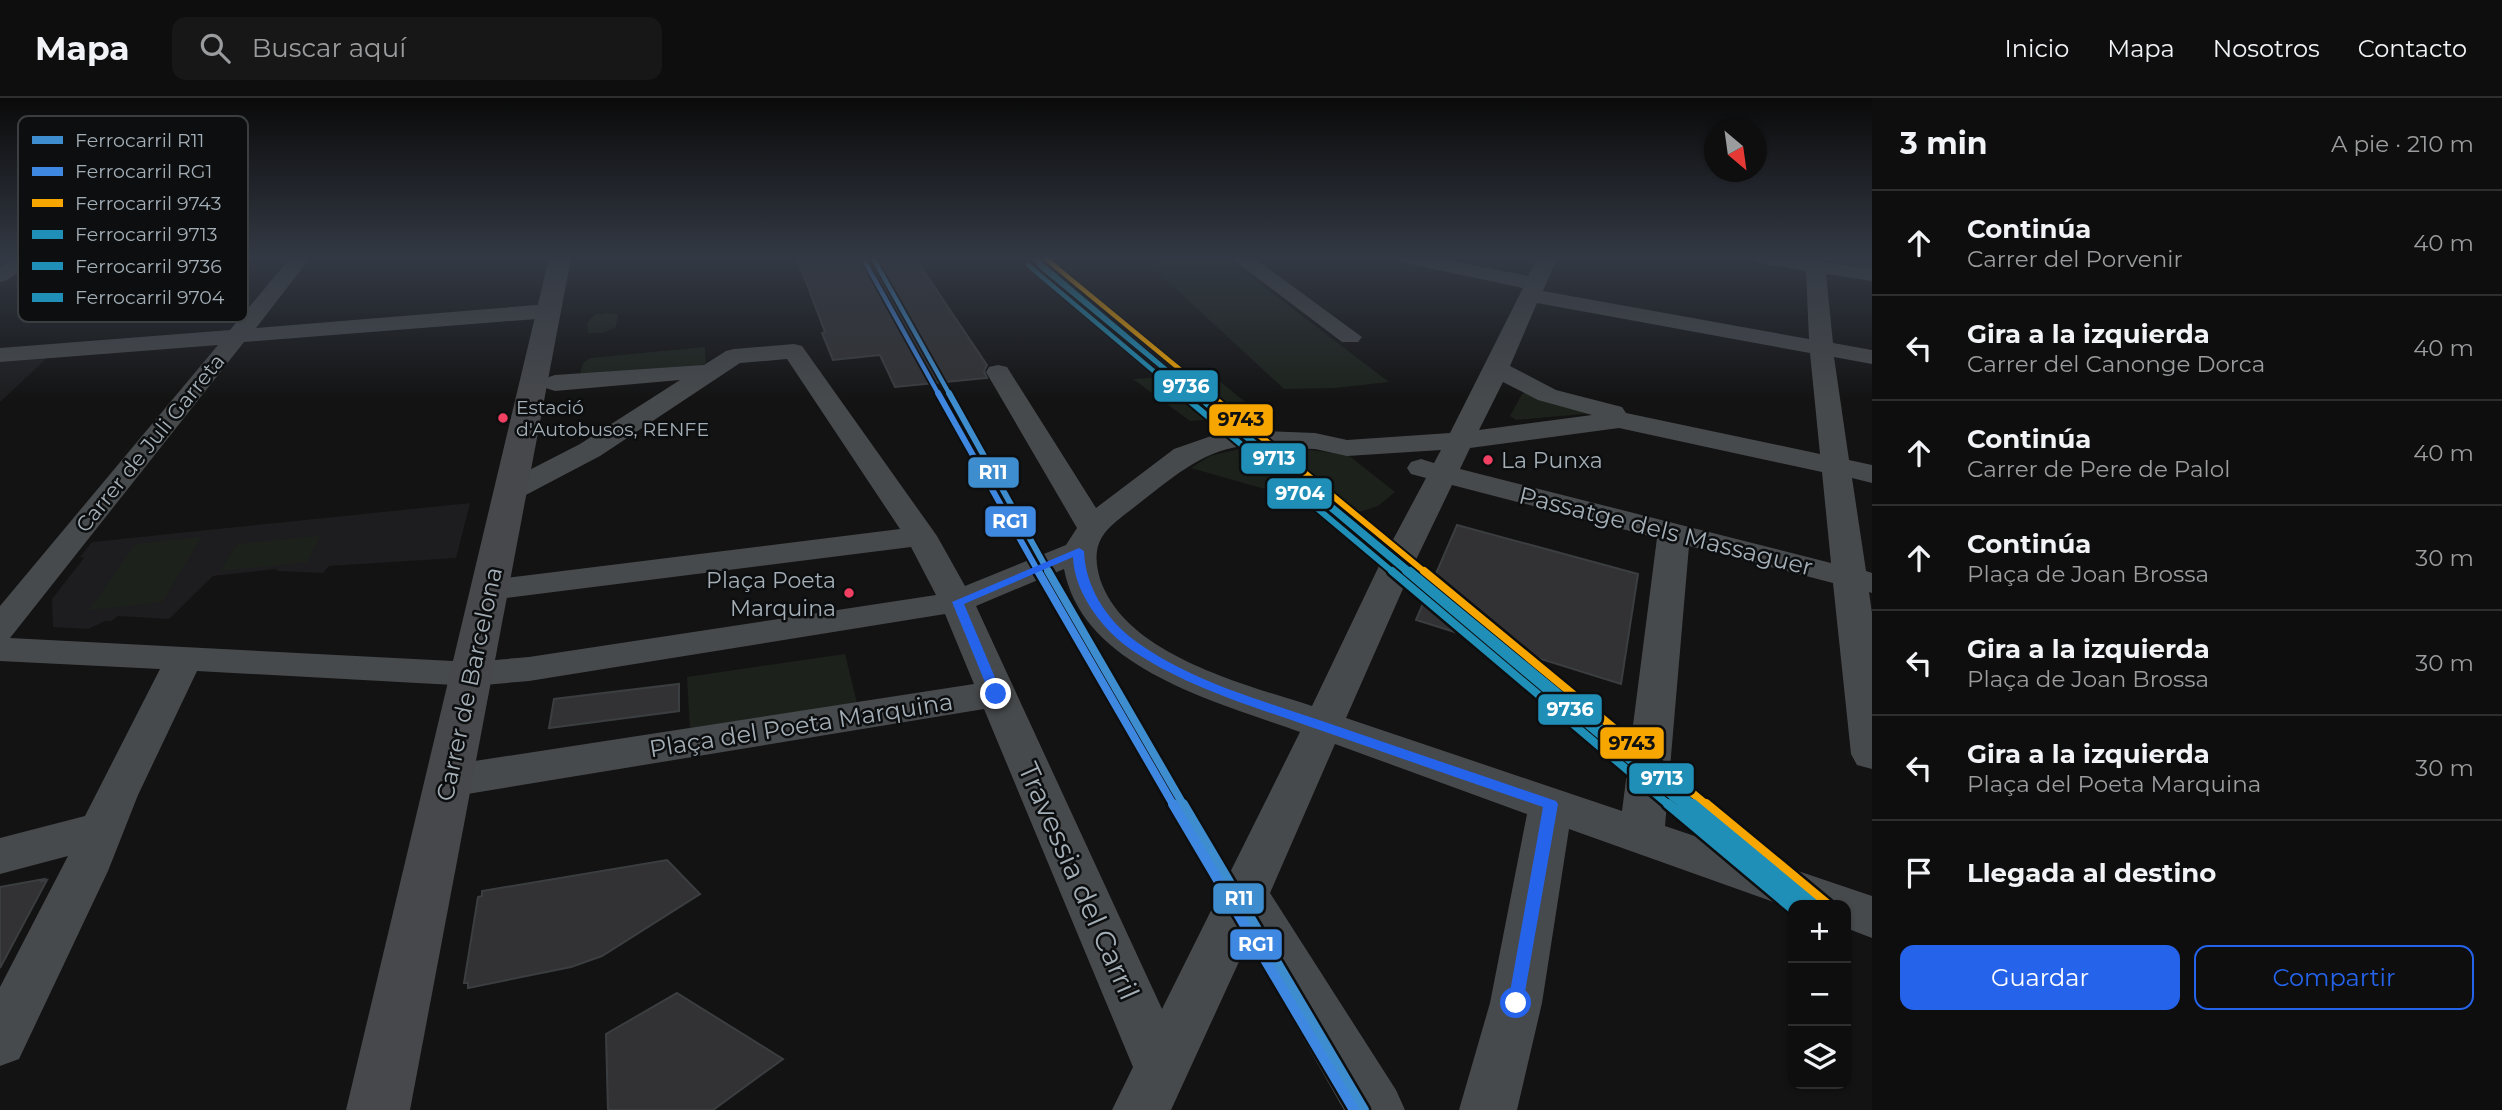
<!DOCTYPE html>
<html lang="es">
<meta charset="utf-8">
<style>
:root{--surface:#0e0e0e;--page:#171717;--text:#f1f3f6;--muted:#9b9c9e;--line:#2e2e2e;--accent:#2563eb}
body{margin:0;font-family:Montserrat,sans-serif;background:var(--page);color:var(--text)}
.controls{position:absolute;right:21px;bottom:21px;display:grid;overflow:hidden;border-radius:14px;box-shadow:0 2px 5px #0004}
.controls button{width:63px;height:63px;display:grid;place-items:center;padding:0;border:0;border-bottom:2px solid var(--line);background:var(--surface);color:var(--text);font:35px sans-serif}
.compass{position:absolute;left:1704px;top:21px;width:63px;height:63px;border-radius:50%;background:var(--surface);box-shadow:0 2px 5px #0004;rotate:151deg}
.stop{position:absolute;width:21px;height:21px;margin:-16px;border:5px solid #2563eb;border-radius:50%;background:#fff}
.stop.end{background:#2563eb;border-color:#fff;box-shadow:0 2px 7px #0008}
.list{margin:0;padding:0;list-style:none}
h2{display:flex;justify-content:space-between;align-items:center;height:91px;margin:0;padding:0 28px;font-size:30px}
h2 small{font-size:23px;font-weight:400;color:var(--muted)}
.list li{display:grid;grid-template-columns:46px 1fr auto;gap:21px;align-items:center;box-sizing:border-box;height:105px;padding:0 28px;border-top:2px solid var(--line)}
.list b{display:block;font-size:26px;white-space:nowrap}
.list p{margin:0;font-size:23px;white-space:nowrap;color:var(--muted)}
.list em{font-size:23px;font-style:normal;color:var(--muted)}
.actions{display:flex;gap:14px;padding:21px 28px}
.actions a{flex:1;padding:16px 0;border:2px solid var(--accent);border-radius:14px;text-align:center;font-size:24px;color:var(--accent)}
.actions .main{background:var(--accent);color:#fff}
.icon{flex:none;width:38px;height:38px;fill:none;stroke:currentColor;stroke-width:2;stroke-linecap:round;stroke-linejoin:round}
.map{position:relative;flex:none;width:1872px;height:1012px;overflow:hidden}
header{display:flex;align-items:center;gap:42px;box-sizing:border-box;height:98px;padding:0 35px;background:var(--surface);border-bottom:2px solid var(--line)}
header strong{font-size:33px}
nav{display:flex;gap:38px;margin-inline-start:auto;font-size:24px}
.search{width:490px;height:63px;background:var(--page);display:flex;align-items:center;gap:18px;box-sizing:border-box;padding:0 24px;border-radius:14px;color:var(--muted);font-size:26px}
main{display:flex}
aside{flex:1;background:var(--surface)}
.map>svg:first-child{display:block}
.built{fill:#1d1d1f}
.green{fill:#1c221b}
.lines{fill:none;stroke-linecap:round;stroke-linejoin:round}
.canal{fill:#263336;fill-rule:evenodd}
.building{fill:#323234;stroke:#3b3e40;stroke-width:2}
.street{fill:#474a4c;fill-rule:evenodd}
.secondary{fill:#46484b;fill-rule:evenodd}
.rail-1-far3-casing{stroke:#0d0e0f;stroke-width:8}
.rail-1-far2-casing{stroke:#0d0e0f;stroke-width:10}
.rail-1-far1-casing{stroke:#0d0e0f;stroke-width:13}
.rail-1-casing{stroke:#0d0e0f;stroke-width:15}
.rail-2-far3-casing{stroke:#0d0e0f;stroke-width:8}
.rail-2-far2-casing{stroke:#0d0e0f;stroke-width:10}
.rail-2-far1-casing{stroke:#0d0e0f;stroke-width:13}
.rail-2-casing{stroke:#0d0e0f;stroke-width:15}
.rail-3-far3-casing{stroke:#0d0e0f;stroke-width:8}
.rail-3-far2-casing{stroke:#0d0e0f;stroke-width:10}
.rail-3-far1-casing{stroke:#0d0e0f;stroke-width:13}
.rail-3-casing{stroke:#0d0e0f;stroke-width:15}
.rail-4-far3-casing{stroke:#0d0e0f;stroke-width:8}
.rail-4-far2-casing{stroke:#0d0e0f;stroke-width:10}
.rail-4-far1-casing{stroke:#0d0e0f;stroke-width:13}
.rail-4-casing{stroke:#0d0e0f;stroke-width:15}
.rail-5-far3-casing{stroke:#0d0e0f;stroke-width:8}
.rail-5-far2-casing{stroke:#0d0e0f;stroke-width:10}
.rail-5-far1-casing{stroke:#0d0e0f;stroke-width:13}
.rail-5-casing{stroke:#0d0e0f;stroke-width:15}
.rail-6-far3-casing{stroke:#0d0e0f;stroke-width:8}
.rail-6-far2-casing{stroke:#0d0e0f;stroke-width:10}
.rail-6-far1-casing{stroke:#0d0e0f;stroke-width:13}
.rail-6-casing{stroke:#0d0e0f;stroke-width:15}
.rail-1-far3{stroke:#3e8dcf;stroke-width:4.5}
.rail-1-far2{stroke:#3e8dcf;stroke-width:6}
.rail-1-far1{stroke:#3e8dcf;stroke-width:8}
.rail-1{stroke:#3e8dcf;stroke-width:10}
.rail-2-far3{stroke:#3f88e2;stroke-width:4.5}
.rail-2-far2{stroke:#3f88e2;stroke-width:6}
.rail-2-far1{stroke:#3f88e2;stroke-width:8}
.rail-2{stroke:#3f88e2;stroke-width:10}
.rail-3-far3{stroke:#f7a600;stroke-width:4.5}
.rail-3-far2{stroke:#f7a600;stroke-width:6}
.rail-3-far1{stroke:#f7a600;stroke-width:8}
.rail-3{stroke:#f7a600;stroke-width:10}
.rail-4-far3{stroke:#208fb8;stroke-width:4.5}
.rail-4-far2{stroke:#208fb8;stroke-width:6}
.rail-4-far1{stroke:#208fb8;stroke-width:8}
.rail-4{stroke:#208fb8;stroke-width:10}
.rail-5-far3{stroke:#208fb8;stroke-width:4.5}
.rail-5-far2{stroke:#208fb8;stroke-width:6}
.rail-5-far1{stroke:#208fb8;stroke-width:8}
.rail-5{stroke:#208fb8;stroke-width:10}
.rail-6-far3{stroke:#208fb8;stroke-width:4.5}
.rail-6-far2{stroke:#208fb8;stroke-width:6}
.rail-6-far1{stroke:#208fb8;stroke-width:8}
.rail-6{stroke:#208fb8;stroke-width:10}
.route{fill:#2563eb}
.bus-dot{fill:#f24062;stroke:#0d0e0f;stroke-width:2.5}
.labels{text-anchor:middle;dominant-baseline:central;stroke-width:5;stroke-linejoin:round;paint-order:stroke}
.far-bus-label{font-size:19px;fill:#a3aeb6;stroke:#0d0e0f;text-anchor:start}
.far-street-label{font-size:21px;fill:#a3aeb6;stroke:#0d0e0f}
.bus-label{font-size:22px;fill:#a3aeb6;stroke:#0d0e0f;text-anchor:start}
.street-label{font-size:24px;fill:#a3aeb6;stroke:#0d0e0f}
.near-street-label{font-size:28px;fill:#a3aeb6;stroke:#0d0e0f}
.key{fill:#0d0e0f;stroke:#3a3e41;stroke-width:2}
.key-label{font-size:19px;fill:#a3aeb6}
.line-badge{stroke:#0d0e0f;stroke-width:2.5}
.badge-label{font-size:19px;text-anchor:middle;font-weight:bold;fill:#fff}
.pale-badge-label{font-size:19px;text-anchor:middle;font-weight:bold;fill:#111}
</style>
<header>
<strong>Mapa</strong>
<div class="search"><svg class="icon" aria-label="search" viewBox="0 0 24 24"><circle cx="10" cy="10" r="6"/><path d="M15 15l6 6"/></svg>Buscar aquí</div>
<nav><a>Inicio</a><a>Mapa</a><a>Nosotros</a><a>Contacto</a></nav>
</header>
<main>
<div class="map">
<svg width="1872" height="1012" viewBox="0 0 1872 1012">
<rect width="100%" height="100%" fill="#131313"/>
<g class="built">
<polygon points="47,260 0,304 0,264"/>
<polygon points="470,405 456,460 329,468 323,475 277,473 277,471 213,478 169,521 118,518 111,523 105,523 88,531 53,529 52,501 84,460 80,459 92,444"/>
</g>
<g class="green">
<polygon points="1202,160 1226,160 1389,284 1335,290 1284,291 1147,164"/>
<polygon points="606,215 618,216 616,229 603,235 588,235 587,226 594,217"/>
<polygon points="705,249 706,265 699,269 587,280 580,275 583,265 590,260"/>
<polygon points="1204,276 1217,281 1261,317 1190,323 1133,281"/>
<polygon points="1531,294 1595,315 1516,322 1510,318 1522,296"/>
<polygon points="1252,348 1280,348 1348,357 1395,394 1378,408 1353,416 1191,370 1210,358"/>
<polygon points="320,438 307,464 220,473 237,446"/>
<polygon points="201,439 162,504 89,512 136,446"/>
<polygon points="845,556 857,605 690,630 687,579"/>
</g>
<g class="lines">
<polygon class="canal" points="1840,160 1863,160 1872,164 1872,176 1842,164"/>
</g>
<g class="building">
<polygon points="797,160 915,160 987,267 984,273 987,280 895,289 880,257 833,262 822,235 825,234"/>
<polygon points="1457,427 1638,476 1621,586 1416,522"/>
<polygon points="679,586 679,613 549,630 554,601"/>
<polygon points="667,762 700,796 602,858 571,869 468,890 468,885 464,885 478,799 482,798 482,793"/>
<polygon points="44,781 42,783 47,782 0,870 0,789"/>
<polygon points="677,895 783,961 713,1012 608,1012 606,936"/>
</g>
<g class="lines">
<g class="street">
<polygon points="15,160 39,160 7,182 0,184 0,169"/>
<path d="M290,160h20l-54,70 293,-24 8,2 3,5 -3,5 -8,2 -305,24 -234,296 462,24 57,-5 407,-62 -25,-48 -421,53 -12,-3 -5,-7 5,-7 12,-3 410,-51 -113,-170 -47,4 -140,93 -78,41 -11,3 -11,-3 -4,-6 4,-6 80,-41 100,-64 -125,11 -9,-3 -4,-5 4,-5 9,-3 149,-10 22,-14 8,-2 60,-5 8,2 135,190 28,50 101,-41 11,-17 -91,-156 3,-5 9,-2 9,2 89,141 78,-59 46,-16 22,-3 73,3 32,7 103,-7 73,-145 -114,-24 -7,-2 -3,-4h38l91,18 9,-18h20l-14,33 266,48 -3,-68 -49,-9 -3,-4h71v4l47,7v12l-46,-7 7,69 39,7v14l-38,-7 15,103 23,5v18l-20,-5 14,93 6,2v20l-3,-1 3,21v156l-15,-4 -6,-11 -18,-171 -144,-37 -24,280 207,70v42l-26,-10v-23h-53v4l-224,-80 -27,174 -25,107h-58l31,-107 37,-189 -192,-70 -65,149 126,197 9,20h-61l-96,-168 -77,168h-59l21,-43 -149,-358 -535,88 -15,-5 -6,-11 6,-11 15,-5 525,-81 -29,-70 -416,67 -57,5 -275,-15 -59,124 -30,76 -89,188 -19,7v-79l68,-131 -68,18v-36l85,-22 75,-147 -160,-8v-55l218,-261 -218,17v-14l230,-18zM1537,205l273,50 10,101 -194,-41 -4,-6 -66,-17 -46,-24zM1503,284l35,18 54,15 -113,15zM1619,330l203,44 9,91 -371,-94 10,-21zM1242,348l73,3 32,7 94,-6 -7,13 -13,-4 -10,3 -4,6 4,6 15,4 -47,88 -67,140c-68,-22 -187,-51 -212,-127 -4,-14 -6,-29 2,-42 8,-13 23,-22 35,-32 33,-25 62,-53 105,-59zM1452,387l205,53 -35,273 -276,-93 67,-152zM1064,471c19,100 154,133 236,163l-138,277 -186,-403z"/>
<polygon points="1231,160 1254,160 1362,239 1358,244 1342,244"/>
</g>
<polygon class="secondary" points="549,160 571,160 410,1012 346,1012"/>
<g class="rail-1-far3-casing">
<polyline id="rail-1-far3" points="873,160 950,297"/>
</g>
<g class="rail-1-far2-casing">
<polyline id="rail-1-far2" points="949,295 1049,475"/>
</g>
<g class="rail-1-far1-casing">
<polyline id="rail-1-far1" points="1048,473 1184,708"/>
</g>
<g class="rail-1-casing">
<polyline id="rail-1" points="1183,706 1364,1012"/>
</g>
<g class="rail-2-far3-casing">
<polyline id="rail-2-far3" points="865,164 939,297"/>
</g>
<g class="rail-2-far2-casing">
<polyline id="rail-2-far2" points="938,295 1039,475"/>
</g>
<g class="rail-2-far1-casing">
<polyline id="rail-2-far1" points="1038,473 1174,708"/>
</g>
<g class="rail-2-casing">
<polyline id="rail-2" points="1173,706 1354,1012"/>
</g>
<g class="rail-3-far3-casing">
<polyline id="rail-3-far3" points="1045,160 1211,297"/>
</g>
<g class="rail-3-far2-casing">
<polyline id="rail-3-far2" points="1208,295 1426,475"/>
</g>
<g class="rail-3-far1-casing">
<polyline id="rail-3-far1" points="1424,473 1708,708"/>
</g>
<g class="rail-3-casing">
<polyline id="rail-3" points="1706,706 1828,807"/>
</g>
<g class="rail-4-far3-casing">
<polyline id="rail-4-far3" points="1039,167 1196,297"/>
</g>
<g class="rail-4-far2-casing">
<polyline id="rail-4-far2" points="1194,295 1412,475"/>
</g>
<g class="rail-4-far1-casing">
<polyline id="rail-4-far1" points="1410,473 1695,708"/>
</g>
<g class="rail-4-casing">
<polyline id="rail-4" points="1693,706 1815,807"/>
</g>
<g class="rail-5-far3-casing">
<polyline id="rail-5-far3" points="1034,160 1196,297"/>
</g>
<g class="rail-5-far2-casing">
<polyline id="rail-5-far2" points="1194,295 1408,475"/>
</g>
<g class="rail-5-far1-casing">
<polyline id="rail-5-far1" points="1406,473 1684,708"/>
</g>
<g class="rail-5-casing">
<polyline id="rail-5" points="1682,706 1802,807"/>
</g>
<g class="rail-6-far3-casing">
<polyline id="rail-6-far3" points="1028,167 1182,297"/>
</g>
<g class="rail-6-far2-casing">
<polyline id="rail-6-far2" points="1180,295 1394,475"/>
</g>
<g class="rail-6-far1-casing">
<polyline id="rail-6-far1" points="1392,473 1670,708"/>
</g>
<g class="rail-6-casing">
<polyline id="rail-6" points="1668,706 1793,811"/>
</g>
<use href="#rail-1-far3" class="rail-1-far3"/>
<use href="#rail-1-far2" class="rail-1-far2"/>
<use href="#rail-1-far1" class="rail-1-far1"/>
<use href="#rail-1" class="rail-1"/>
<use href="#rail-2-far3" class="rail-2-far3"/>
<use href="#rail-2-far2" class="rail-2-far2"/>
<use href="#rail-2-far1" class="rail-2-far1"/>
<use href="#rail-2" class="rail-2"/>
<use href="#rail-3-far3" class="rail-3-far3"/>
<use href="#rail-3-far2" class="rail-3-far2"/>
<use href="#rail-3-far1" class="rail-3-far1"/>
<use href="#rail-3" class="rail-3"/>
<use href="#rail-4-far3" class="rail-4-far3"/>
<use href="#rail-4-far2" class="rail-4-far2"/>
<use href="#rail-4-far1" class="rail-4-far1"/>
<use href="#rail-4" class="rail-4"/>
<use href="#rail-5-far3" class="rail-5-far3"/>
<use href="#rail-5-far2" class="rail-5-far2"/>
<use href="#rail-5-far1" class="rail-5-far1"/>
<use href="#rail-5" class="rail-5"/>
<use href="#rail-6-far3" class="rail-6-far3"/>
<use href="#rail-6-far2" class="rail-6-far2"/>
<use href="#rail-6-far1" class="rail-6-far1"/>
<use href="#rail-6" class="rail-6"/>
</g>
<linearGradient id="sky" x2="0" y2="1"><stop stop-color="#0a0a0a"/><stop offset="0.53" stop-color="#333944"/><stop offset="1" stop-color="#333944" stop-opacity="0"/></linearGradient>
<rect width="1872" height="302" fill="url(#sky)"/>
<path class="route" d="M1079,450l5,3c1,35 22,68 50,89 54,40 123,59 185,80 79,27 158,54 237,81l2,3 -36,205 -6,2 -6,-2 -2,-6 35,-196c-77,-26 -154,-53 -232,-80 -62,-22 -131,-42 -185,-81 -26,-20 -52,-55 -53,-89l-109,47 38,90 -6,5 -5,-2 -39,-95z"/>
<g class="bus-dot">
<circle cx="503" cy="320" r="6"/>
<circle cx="1488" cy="362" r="6"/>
<circle cx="849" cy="495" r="6"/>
</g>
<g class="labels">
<g class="far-bus-label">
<text x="516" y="309">Estació<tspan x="516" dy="22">d'Autobusos, RENFE</tspan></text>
</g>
<g class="far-street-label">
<text transform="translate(150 345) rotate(-51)">Carrer de Juli Garreta</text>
</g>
<g class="bus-label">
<text x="1501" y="362">La Punxa</text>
<text x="836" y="482" text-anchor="end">Plaça Poeta<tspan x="836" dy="28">Marquina</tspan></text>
</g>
<g class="street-label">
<text transform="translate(1666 433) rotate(14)">Passatge dels Massaguer</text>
<text transform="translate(469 586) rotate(-78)">Carrer de Barcelona</text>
<text transform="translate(801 627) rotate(-9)">Plaça del Poeta Marquina</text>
</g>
<g class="near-street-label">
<text transform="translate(1079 783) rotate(66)">Travessia del Carril</text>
</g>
</g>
<rect x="18" y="18" width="230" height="206" rx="10" class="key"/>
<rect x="32" y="38" width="31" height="8" fill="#3e8dcf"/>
<rect x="32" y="69" width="31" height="9" fill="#3f88e2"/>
<rect x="32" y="101" width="31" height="8" fill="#f7a600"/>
<rect x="32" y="132" width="31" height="9" fill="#208fb8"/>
<rect x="32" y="164" width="31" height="8" fill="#208fb8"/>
<rect x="32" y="195" width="31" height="9" fill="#208fb8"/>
<g class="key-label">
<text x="75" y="49">Ferrocarril R11</text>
<text x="75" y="80">Ferrocarril RG1</text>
<text x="75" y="112">Ferrocarril 9743</text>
<text x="75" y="143">Ferrocarril 9713</text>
<text x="75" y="175">Ferrocarril 9736</text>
<text x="75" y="206">Ferrocarril 9704</text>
</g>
<g class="line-badge">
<rect x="1153" y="271" width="66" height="34" rx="7" fill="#208fb8"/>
<rect x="1208" y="305" width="66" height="34" rx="7" fill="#f7a600"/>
<rect x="1240" y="344" width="67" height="33" rx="7" fill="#208fb8"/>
<rect x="967" y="358" width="53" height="33" rx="7" fill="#3e8dcf"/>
<rect x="1266" y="379" width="67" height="33" rx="7" fill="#208fb8"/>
<rect x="984" y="407" width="53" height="33" rx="7" fill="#3f88e2"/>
<rect x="1537" y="595" width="66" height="33" rx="7" fill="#208fb8"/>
<rect x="1599" y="628" width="66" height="34" rx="7" fill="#f7a600"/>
<rect x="1628" y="664" width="67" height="33" rx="7" fill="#208fb8"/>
<rect x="1212" y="784" width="53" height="33" rx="7" fill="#3e8dcf"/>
<rect x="1229" y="830" width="54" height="33" rx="7" fill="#3f88e2"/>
</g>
<g class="badge-label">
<text x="1186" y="295">9736</text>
<text x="1274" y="367">9713</text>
<text x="993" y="381">R11</text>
<text x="1300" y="402">9704</text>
<text x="1010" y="430">RG1</text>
<text x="1570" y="618">9736</text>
<text x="1662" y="687">9713</text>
<text x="1239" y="807">R11</text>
<text x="1256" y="853">RG1</text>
</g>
<g class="pale-badge-label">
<text x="1241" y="328">9743</text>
<text x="1632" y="652">9743</text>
</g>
</svg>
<div class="controls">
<button>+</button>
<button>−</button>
<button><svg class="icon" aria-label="layers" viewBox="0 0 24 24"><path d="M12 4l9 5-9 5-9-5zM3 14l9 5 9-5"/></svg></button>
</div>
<svg class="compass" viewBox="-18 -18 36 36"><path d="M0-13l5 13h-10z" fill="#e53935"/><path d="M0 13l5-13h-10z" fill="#9b9c9e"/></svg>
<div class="stop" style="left:1516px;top:905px"></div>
<div class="stop end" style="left:996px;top:596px"></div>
</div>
<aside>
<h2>3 min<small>A pie · 210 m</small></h2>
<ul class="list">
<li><svg class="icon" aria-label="ahead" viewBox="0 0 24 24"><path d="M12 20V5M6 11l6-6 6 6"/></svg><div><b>Continúa</b><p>Carrer del Porvenir</p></div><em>40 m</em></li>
<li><svg class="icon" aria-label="left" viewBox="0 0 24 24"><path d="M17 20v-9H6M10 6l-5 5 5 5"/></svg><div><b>Gira a la izquierda</b><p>Carrer del Canonge Dorca</p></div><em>40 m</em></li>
<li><svg class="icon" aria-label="ahead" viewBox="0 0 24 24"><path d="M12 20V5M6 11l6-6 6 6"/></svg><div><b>Continúa</b><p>Carrer de Pere de Palol</p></div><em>40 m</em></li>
<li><svg class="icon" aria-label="ahead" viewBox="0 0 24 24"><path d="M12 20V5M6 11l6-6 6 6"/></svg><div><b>Continúa</b><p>Plaça de Joan Brossa</p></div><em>30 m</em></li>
<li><svg class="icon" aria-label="left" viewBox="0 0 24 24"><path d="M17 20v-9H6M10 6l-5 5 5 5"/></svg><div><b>Gira a la izquierda</b><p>Plaça de Joan Brossa</p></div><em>30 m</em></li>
<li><svg class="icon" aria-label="left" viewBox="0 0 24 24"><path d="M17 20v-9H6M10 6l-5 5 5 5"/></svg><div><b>Gira a la izquierda</b><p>Plaça del Poeta Marquina</p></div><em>30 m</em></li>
<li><svg class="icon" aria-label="arrive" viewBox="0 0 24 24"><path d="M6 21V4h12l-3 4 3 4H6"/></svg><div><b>Llegada al destino</b></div></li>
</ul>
<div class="actions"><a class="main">Guardar</a><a>Compartir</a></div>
</aside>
</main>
